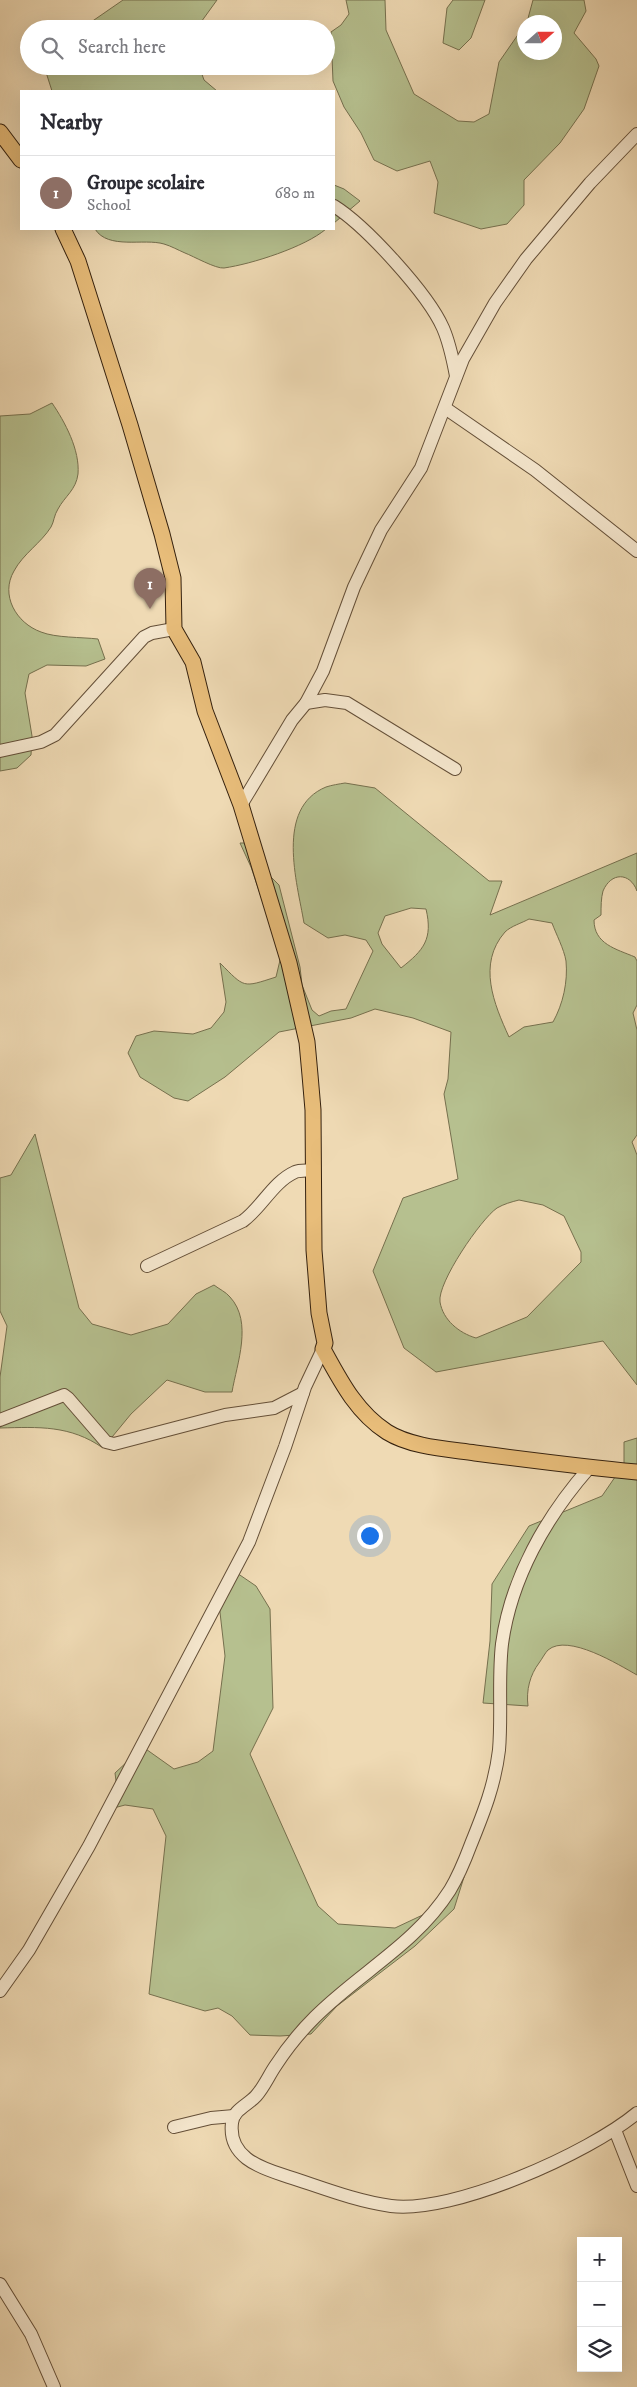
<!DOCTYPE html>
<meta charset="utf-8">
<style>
:root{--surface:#fff;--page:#f2f2f3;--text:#2b2b33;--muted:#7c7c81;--line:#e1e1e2;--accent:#111827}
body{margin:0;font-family:"IM FELL DW Pica",serif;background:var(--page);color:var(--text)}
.controls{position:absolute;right:15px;bottom:15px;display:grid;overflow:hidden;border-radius:0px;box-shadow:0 5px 20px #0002}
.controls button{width:45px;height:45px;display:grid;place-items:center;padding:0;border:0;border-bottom:1px solid var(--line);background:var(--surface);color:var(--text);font:25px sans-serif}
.compass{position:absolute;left:517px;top:15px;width:45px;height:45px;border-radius:50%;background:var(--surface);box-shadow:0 5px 20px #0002;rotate:69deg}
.you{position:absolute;left:369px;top:1535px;width:18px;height:18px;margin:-12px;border:4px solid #fff;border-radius:50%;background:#1a73e8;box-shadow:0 0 0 8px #1a73e833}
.badge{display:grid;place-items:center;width:32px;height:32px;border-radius:50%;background:var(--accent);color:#fff;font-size:16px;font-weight:700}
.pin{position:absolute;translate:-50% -41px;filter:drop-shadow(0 1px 2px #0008)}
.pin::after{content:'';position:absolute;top:26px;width:18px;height:15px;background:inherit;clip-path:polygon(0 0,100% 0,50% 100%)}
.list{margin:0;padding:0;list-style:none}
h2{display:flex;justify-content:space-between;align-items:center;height:65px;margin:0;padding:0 20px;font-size:21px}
h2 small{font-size:16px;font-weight:400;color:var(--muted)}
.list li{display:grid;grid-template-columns:32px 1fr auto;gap:15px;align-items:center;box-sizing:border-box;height:75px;padding:0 20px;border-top:1px solid var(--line)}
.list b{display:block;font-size:19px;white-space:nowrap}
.list p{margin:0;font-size:16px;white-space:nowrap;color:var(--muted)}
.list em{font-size:16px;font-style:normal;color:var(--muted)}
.icon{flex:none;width:28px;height:28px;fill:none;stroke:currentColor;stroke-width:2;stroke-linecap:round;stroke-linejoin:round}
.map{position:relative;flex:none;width:637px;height:2387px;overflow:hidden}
.search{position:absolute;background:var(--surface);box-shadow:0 5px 20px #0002;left:20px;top:20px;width:315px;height:55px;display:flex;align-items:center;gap:12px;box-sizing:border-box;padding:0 18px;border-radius:28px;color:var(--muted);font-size:19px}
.panel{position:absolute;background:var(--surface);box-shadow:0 5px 20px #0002;left:20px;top:90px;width:315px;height:140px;border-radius:0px}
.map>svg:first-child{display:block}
.green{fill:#b6c08f;stroke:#76704e;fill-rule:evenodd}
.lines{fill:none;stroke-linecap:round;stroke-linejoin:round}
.minor-casing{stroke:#644f38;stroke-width:14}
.major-casing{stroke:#35210e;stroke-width:17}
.minor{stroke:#f5e7ce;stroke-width:12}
.major{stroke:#e8bd7a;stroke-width:15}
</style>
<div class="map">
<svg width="637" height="2387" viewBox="0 0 637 2387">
<rect width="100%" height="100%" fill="#efdab4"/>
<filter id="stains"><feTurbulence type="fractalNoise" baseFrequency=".004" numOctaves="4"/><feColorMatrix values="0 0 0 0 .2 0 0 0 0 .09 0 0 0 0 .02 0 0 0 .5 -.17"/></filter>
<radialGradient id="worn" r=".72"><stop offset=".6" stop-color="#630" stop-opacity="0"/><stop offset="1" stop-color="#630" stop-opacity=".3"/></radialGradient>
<g class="green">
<polygon points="123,0 217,0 196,29 81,29"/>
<polygon points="346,0 385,0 386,30 414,94 458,121 474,122 489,114 499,62 524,26 524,52 554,52 554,22 527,22 533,0 584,0 586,11 574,33 596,59 599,66 584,109 560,143 524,180 524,205 507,224 481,229 434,213 438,182 430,161 397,171 374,160 361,133 344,107 333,81 331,32 341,25 349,14"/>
<polygon points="453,0 485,0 471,38 459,50 443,43 447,8"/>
<polygon points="44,66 199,66 204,80 217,91 52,91"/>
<polygon points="334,185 344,189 360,201 334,223"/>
<path d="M95,229h231c-21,18 -74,35 -102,39 -8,1 -31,-12 -39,-15 -7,-3 -14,-7 -21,-9 -20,-6 -56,6 -69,-15z"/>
<path d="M52,403c13,19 28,47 26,71 -2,16 -13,22 -20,35 -4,6 -4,13 -7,18 -10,16 -28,27 -37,44 -14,24 2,52 27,61 15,6 40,5 57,7l7,20 -19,7 -39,-1 -18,9 -4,19 7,43 -1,19 -14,13 -17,3v-355l30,-2z"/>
<path d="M345,783l30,5 114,93h13l-12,34 147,-62v38c-7,-19 -26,-19 -34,0 -2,7 -2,16 -2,24l-7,5c0,24 22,29 41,37l2,4v44l-4,8 4,17v105l-5,7 5,13v230l-34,-44 -167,31 -32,-24 -31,-77 30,-73 55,-19 -14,-85 4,-15 3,-47 -38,-14 -38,-9 -24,9 -72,14 -54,45 -37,24 -14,-3 -34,-21 -12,-24 8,-17 18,-5 39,3 18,-6 13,-16 2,-10 -6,-39c25,25 22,25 56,14l5,-21 -30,-89 -11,-24h8l11,22 20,20 21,82 2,18 10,25 7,6 12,-5 15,-2 27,-58 -7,-11 -21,-5 -17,3 -24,-15c-7,-41 -29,-115 22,-136 6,-2 13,-3 19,-4zM411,908l15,1c7,30 -2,41 -25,59l-19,-24 -4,-11 7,-17zM529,919l23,4c4,11 12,26 14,38 2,21 -3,43 -13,61l-29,5 -15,10c-15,-33 -32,-73 -4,-105 6,-6 17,-9 24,-13zM519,1200l24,5 21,11 17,36v10l-54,55 -51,21c-17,-5 -33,-18 -36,-36 -3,-19 41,-83 57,-94 7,-4 14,-6 22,-8z"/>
<path d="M35,1134l44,174 13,16 39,11 37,-11 28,-30 18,-9c5,4 12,7 16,12 23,25 7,66 2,95h-27l-38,-12 -36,34 -28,34c-33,-23 -64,-21 -103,-20v-51l7,-51 -7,-15v-133l11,-3z"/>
<path d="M637,1438v237c-18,-10 -69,-42 -89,-25 -3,3 -6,9 -9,13 -9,12 -13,27 -11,43l-45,-3 7,-62 2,-57 37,-58 73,-30 22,-32v-22z"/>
<polygon points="234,1571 256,1586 270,1609 273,1708 250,1754 318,1906 338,1924 395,1928 446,1904 464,1877 454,1909 415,1946 337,2006 311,2034 280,2036 250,2035 232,2016 218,2008 205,2011 149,1994 166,1836 153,1809 125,1805 110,1809 116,1781 115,1773 143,1747 174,1769 198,1762 213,1751 225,1656 218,1595"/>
</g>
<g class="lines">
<g class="minor-casing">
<g id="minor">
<path d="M334,206c32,20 94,88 109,122 7,16 10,32 13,48"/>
<polyline points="445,408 535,470 637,551"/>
<polyline points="306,703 325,700 347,703 455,769"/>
<polyline points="0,751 41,742 55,735 144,637 152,633 174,629"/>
<polyline points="241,805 292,720 306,703 323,671 354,587 381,530 421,468 463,359 495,303 526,259 590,183 637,134"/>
<path d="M147,1266l96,-45c19,-14 30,-39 52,-49 5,-2 13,-1 19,-2"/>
<polyline points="0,1420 64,1395 68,1398 106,1442 114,1444 225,1415 274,1408 303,1393"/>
<path d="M589,1468c-43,49 -78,110 -87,176 -4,35 0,71 -3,106 -4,34 -15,62 -28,94 -6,16 -12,31 -21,46 -35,55 -90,82 -135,127 -14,14 -28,31 -39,48 -7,10 -12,22 -20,31 -8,9 -23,14 -24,27 -4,33 26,44 51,52 35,11 71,26 108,31 62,8 198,-53 246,-93"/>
<polyline points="0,1991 29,1950 89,1846 249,1542 285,1447 305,1387 323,1349"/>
<polyline points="174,2127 211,2118 234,2116"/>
<polyline points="615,2130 637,2186"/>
<polyline points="0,2284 31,2334 54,2387"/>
</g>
</g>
<g class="major-casing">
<g id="major">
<polyline points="0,132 21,160"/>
<path d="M63,229l15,32 52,164 32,109 11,44 1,51 19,33 12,49 36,94 48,158 18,79 3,33 3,35 1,140 5,63 6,30 -2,6c17,31 33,63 64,83 24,15 60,17 88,21 54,7 108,14 162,19"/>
</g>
</g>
<use href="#minor" class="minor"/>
<use href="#major" class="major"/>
</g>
<rect width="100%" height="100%" filter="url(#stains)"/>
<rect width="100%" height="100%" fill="url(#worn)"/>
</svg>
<div class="controls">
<button>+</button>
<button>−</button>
<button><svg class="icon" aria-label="layers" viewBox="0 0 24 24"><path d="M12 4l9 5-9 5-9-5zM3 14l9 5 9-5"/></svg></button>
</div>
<svg class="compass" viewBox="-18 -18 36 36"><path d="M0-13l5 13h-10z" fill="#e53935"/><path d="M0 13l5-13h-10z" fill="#7c7c81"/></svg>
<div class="you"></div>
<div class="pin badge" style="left:150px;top:609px;background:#8d6e63">1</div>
<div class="search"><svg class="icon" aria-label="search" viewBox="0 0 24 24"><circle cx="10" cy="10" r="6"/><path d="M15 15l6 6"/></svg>Search here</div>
<section class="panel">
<h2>Nearby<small></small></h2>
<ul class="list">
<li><span class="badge" style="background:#8d6e63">1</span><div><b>Groupe scolaire</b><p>School</p></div><em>680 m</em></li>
</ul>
</section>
</div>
